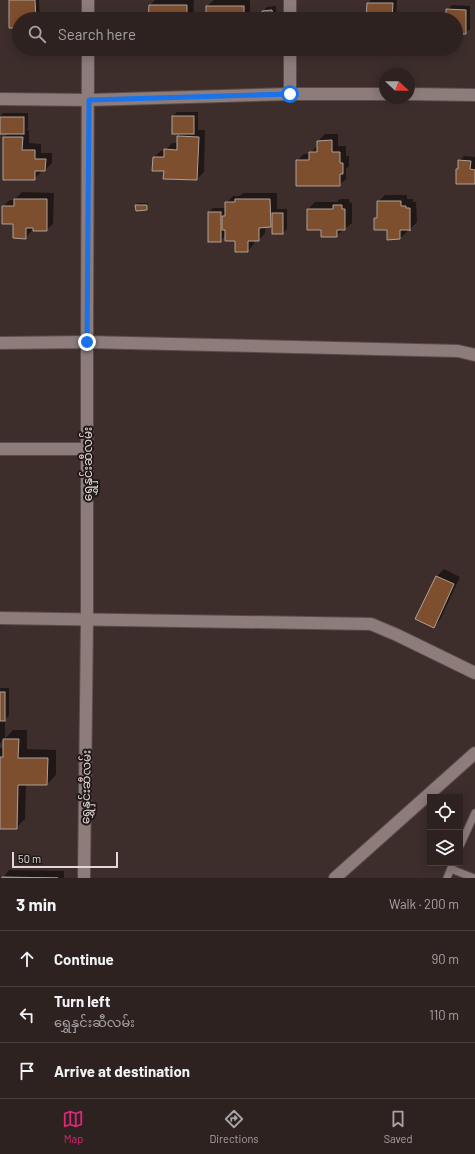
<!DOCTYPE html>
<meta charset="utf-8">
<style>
:root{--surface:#2e2221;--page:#3a2f2e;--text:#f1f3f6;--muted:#a7a4a5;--line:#493f3f;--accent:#db2777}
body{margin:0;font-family:Barlow,"Noto Sans Myanmar",sans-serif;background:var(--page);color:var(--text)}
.controls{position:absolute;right:12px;bottom:12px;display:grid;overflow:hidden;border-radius:0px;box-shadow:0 2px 10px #0003}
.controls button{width:36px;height:36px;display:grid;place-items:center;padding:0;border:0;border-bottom:1px solid var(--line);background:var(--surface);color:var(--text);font:20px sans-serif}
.compass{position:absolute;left:379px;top:68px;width:36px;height:36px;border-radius:50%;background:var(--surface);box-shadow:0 2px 10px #0003;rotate:112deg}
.scale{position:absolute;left:12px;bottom:10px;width:106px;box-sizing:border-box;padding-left:4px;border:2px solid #e1d8d6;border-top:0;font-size:11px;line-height:14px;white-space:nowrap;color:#e1d8d6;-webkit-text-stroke:3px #1f1817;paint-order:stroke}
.stop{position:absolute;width:12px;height:12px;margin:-9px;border:3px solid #1a73e8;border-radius:50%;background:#fff}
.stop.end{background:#1a73e8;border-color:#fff;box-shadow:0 1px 4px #0008}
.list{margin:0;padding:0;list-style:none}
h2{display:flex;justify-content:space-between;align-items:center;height:52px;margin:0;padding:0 16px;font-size:17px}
h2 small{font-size:13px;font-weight:400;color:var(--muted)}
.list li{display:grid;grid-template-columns:26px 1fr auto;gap:12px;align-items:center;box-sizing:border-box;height:56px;padding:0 16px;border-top:1px solid var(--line)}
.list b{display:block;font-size:15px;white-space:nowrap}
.list p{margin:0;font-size:13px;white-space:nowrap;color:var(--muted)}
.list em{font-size:13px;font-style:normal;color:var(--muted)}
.icon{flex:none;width:22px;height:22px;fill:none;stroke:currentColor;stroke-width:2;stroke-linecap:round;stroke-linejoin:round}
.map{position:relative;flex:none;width:475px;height:878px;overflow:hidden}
.search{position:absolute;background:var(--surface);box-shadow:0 2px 10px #0003;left:12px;right:12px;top:12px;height:44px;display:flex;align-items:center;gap:10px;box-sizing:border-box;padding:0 14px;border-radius:22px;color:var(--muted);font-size:15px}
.sheet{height:220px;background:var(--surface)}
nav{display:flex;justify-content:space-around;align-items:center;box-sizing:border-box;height:56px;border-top:1px solid var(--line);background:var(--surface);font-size:11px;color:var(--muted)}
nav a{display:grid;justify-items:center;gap:2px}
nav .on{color:var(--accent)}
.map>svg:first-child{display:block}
.shadow{fill:#0007}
.building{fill:#7d4f2f;stroke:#b0a097}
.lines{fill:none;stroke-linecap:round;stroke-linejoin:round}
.lane-casing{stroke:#584c4a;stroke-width:9}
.street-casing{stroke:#584c4a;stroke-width:14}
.secondary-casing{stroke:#584c4a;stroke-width:14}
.lane{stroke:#8d7c79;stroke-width:7}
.street{stroke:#8d7c79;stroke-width:12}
.secondary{stroke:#8d7c79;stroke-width:12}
.route{stroke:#1a73e8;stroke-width:5}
.labels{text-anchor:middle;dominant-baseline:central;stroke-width:4;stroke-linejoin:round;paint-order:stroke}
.street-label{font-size:12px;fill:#e1d8d6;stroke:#1f1817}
</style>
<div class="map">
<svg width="475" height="878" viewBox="0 0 475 878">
<rect width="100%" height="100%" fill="#3d2e2c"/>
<g class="shadow">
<polygon points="10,0 39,0 40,19 19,19 19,23 16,27"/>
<polygon points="155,0 194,0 193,19 149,19 150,5"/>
<polygon points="214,0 250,0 250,19 207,19 207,6"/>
<polygon points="371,0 397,0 396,19 367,19 368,3"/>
<polygon points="452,5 470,6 470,29 465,33 456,33 456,19 447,19 447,10"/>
<polygon points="276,6 277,19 263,19 263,11 267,7"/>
<polygon points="166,49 181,49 179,50 166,50"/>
<polygon points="177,112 198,112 198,130 205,130 204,172 197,179 165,170 154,157 161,151 165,151 172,143 178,143 178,137 181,133 173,116"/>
<polygon points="3,113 28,113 28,128 26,130 29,130 29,143 41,144 41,153 52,153 52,163 45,170 41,170 41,172 34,179 4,179 4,137 9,133 0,133 0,116"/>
<polygon points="325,134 338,134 338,146 346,146 346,156 349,156 349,166 346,169 346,179 339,185 297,161 304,154 310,154 317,146 318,146 318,141"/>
<polygon points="464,156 475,157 475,183 457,169 459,167 459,161"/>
<polygon points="22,192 54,193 53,224 46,230 32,230 26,238 3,206 10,200 14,200"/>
<polygon points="243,193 277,193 277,209 287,209 287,229 283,233 273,223 270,226 265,226 265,233 259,240 254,240 254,244 248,251 236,240 226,235 220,241 209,212 213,208 226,208 226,203 233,196 240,196"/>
<polygon points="385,195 407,195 407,199 413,199 413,202 416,202 417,222 410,229 407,229 407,232 400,238 375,218 378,215 378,202"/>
<polygon points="340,199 349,199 349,202 352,203 352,223 336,236 322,229 308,209 315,202 337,202"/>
<polygon points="138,203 148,203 148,207 146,209 136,205"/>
<polygon points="444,569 460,577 440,620 434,627 417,619 437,576"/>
<polygon points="0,688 9,688 9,716 5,719 5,739 13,730 27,730 27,749 56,750 56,775 47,784 26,784 25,819 16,828 0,828 0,748 4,748 4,739 0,744"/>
<polygon points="9,870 64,871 64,878 3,878"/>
</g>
<g class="building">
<polygon points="9,0 35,0 36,19 19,19 19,23 16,23 16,28 9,28"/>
<polygon points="367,3 393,3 392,19 366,19"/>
<polygon points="149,5 187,5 187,19 148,19"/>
<rect x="206" y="6" width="38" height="13"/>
<polygon points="446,9 466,10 466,34 456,34 456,19 446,19"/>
<polygon points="272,10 273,19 262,19 262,11"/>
<rect x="172" y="116" width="22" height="18"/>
<rect x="0" y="117" width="24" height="17"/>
<polygon points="177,136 199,137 197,180 163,179 164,171 152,171 153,157 164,157 164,149 177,150"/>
<polygon points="3,137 23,137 22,150 35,150 35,159 46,159 45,171 35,171 35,180 3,180"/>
<polygon points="332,140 332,152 340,152 340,163 343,163 343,174 340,174 340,186 296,186 296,160 309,160 309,152 317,152 317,141"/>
<polygon points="458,160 471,161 470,169 475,170 475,184 456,184 456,169 458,169"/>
<polygon points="14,199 47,199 47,231 33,231 33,228 26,228 26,239 13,238 13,224 2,224 2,206 14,206"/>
<polygon points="235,199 270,199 271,227 259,228 259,241 248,241 248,252 235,252 235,241 225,241 225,230 222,230 222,216 225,216 225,202 235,202"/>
<polygon points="377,201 401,201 401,206 406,206 406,208 410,208 410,231 410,230 400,230 400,239 387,240 387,230 374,230 374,218 377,218"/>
<polygon points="135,205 147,205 147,210 136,211"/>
<polygon points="333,205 342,205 342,209 345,209 345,230 337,230 337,237 321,237 321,230 307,230 307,209 333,209"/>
<rect x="208" y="212" width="13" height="30"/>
<rect x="272" y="213" width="11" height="21"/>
<polygon points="436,576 454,584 434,628 415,619"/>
<rect x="0" y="692" width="5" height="29"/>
<polygon points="3,739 19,739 18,758 48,758 47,785 18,785 17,829 0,829 0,757 3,757"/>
<polygon points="2,877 58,878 2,878"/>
</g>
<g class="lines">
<g class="lane-casing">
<g id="lane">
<polyline points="460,846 475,813"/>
<polyline points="451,869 474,878"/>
<polyline points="447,878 453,863"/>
</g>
</g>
<g class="street-casing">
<g id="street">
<polyline points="88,0 88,19"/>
<polyline points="290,19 290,0"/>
<polyline points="290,94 290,49"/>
<polyline points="409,94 475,95"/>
<polyline points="0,99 89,100 290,94 385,94"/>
<polyline points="0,449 87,449"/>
<polyline points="0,618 371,624 397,635 475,673"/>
<polyline points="84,878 87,620 87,342 88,49"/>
<polyline points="335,878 475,753"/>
</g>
</g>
<g class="secondary-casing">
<polyline id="secondary" points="0,343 87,342 458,351 475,355"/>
</g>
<use href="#lane" class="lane"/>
<use href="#street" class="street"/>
<use href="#secondary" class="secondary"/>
</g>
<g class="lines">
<polyline class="route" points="87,342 89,100 290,94"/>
</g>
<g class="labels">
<g class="street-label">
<text transform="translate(87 464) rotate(-90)">ရွှေနှင်းဆီလမ်း</text>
<text transform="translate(85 787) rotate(-89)">ရွှေနှင်းဆီလမ်း</text>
</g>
</g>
</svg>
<div class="controls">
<button><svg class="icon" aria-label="locate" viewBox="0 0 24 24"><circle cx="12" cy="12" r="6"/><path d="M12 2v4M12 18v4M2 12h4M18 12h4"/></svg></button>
<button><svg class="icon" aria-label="layers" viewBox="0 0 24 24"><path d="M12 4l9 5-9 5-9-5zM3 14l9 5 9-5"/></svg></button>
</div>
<svg class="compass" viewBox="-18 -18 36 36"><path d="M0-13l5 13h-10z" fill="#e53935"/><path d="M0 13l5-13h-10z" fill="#a7a4a5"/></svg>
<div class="scale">50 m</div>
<div class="stop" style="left:290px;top:94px"></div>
<div class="stop end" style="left:87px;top:342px"></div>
<div class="search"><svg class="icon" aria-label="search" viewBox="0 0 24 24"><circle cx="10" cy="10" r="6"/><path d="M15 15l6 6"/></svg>Search here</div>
</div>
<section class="sheet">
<h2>3 min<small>Walk · 200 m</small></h2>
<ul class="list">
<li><svg class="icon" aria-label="ahead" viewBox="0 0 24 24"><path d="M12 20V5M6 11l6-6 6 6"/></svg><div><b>Continue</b></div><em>90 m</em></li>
<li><svg class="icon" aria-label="left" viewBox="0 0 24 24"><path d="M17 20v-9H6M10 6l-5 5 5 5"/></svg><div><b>Turn left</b><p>ရွှေနှင်းဆီလမ်း</p></div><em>110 m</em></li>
<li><svg class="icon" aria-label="arrive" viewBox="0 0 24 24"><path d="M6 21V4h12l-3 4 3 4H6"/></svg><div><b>Arrive at destination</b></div></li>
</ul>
</section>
<nav>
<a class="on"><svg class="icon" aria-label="map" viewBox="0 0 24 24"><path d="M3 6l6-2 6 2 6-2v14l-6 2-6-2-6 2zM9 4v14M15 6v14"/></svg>Map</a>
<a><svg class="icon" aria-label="directions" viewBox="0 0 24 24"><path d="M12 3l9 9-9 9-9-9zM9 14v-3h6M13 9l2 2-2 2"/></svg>Directions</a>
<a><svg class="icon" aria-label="saved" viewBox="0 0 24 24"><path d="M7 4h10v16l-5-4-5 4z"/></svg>Saved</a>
</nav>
